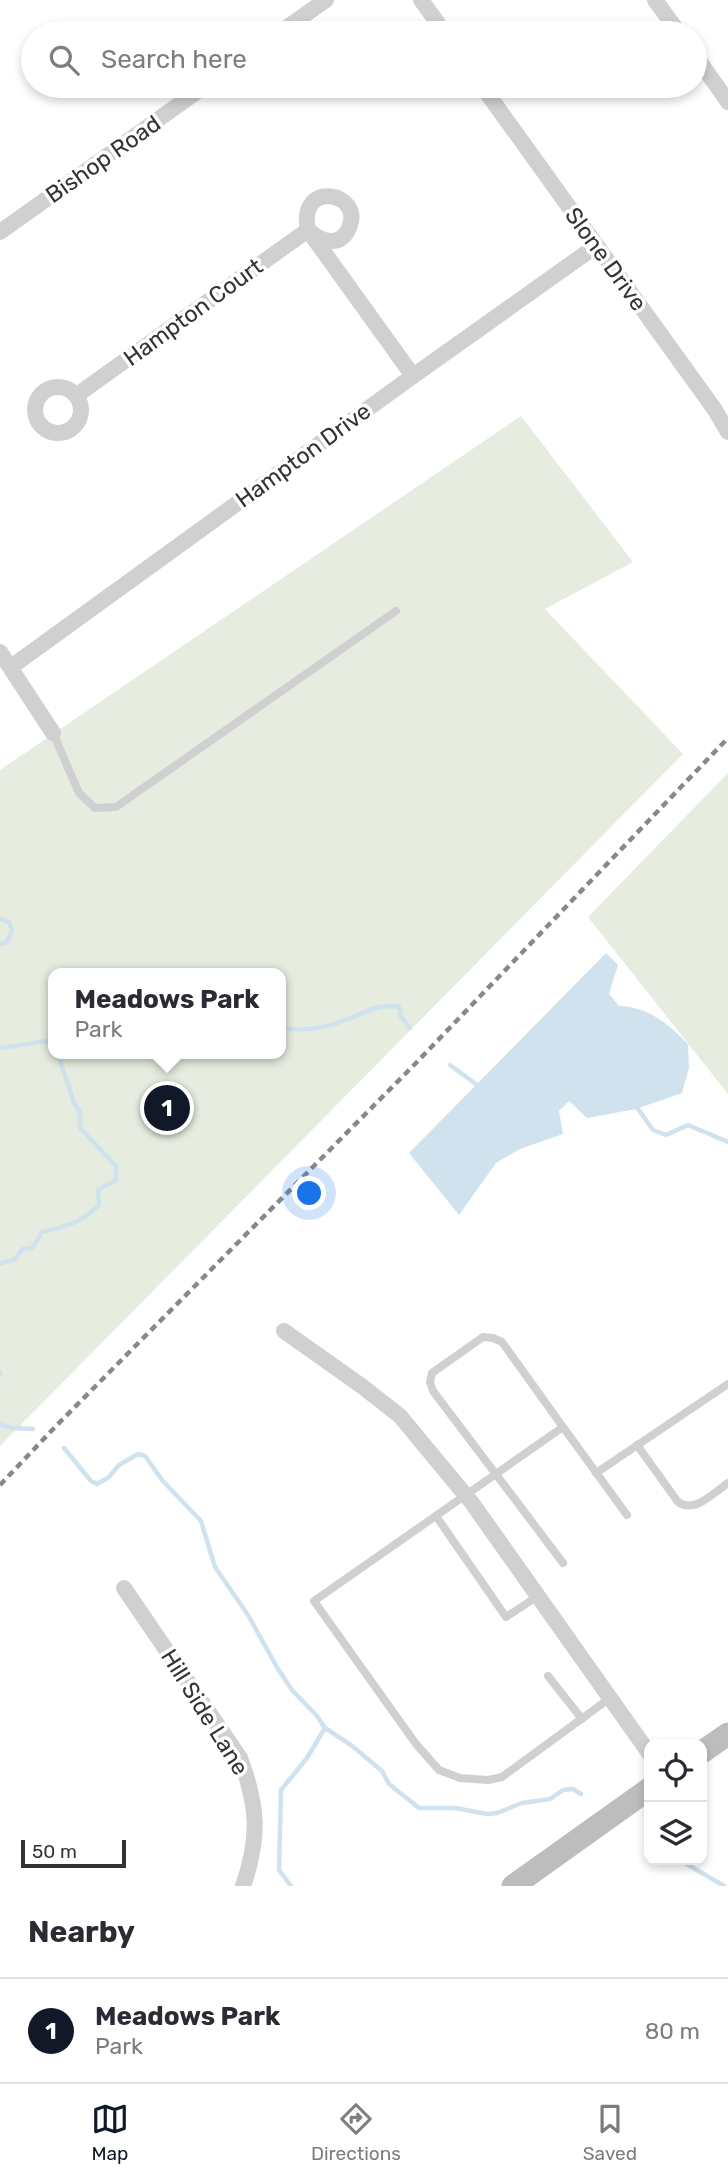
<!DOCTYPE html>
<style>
:root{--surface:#fff;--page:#f7f7f7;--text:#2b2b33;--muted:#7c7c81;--line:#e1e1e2;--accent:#111827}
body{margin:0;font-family:Rubik,sans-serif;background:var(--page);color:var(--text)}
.controls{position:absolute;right:21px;bottom:21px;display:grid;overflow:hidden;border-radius:14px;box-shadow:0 4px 10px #0003}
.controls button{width:63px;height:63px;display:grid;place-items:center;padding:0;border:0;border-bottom:2px solid var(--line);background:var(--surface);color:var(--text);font:35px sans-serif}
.scale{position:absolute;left:21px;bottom:18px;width:105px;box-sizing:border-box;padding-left:7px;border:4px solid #333;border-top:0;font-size:19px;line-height:24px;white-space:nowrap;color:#333;-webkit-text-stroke:5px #fff;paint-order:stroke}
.you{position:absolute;left:310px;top:1194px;width:24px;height:24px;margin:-18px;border:5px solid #fff;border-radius:50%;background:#1a73e8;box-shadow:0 0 0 10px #1a73e833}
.badge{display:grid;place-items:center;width:46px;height:46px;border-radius:50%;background:var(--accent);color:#fff;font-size:23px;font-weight:700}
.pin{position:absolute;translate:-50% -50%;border:4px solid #fff;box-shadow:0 2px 7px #0006}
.popup{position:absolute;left:48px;top:968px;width:238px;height:91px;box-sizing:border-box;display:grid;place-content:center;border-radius:14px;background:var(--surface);filter:drop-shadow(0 2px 5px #0005);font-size:23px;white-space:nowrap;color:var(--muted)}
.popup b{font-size:26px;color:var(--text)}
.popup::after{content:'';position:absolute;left:50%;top:100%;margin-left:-14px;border:14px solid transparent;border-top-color:var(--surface)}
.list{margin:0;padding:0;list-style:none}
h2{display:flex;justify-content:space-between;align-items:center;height:91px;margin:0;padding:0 28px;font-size:30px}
h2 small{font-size:23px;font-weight:400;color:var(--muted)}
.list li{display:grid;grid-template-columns:46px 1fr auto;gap:21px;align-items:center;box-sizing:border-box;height:105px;padding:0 28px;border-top:2px solid var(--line)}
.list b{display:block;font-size:26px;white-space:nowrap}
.list p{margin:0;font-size:23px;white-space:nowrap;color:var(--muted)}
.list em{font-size:23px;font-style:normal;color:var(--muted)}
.icon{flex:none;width:38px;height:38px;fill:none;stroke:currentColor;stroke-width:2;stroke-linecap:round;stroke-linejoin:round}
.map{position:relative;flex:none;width:728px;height:1886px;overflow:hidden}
.search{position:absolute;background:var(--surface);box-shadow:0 4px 10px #0003;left:21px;right:21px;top:21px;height:77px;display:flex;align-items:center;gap:18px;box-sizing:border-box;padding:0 24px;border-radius:38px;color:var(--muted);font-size:26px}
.sheet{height:196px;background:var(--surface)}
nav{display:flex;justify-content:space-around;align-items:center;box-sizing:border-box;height:98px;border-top:2px solid var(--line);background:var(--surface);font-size:19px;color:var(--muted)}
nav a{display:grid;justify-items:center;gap:4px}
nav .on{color:var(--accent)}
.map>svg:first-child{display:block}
.green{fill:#e6ecdf;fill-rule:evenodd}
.water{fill:#cfe2ee}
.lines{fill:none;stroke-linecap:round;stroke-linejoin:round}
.stream{stroke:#cfe2ee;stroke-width:4.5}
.lane{stroke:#d0d0d0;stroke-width:8}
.street{stroke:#d0d0d0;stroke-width:16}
.secondary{stroke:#bdbdbd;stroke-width:23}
.rail{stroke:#888;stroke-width:4.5;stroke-dasharray:7 5;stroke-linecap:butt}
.labels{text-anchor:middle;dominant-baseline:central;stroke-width:7;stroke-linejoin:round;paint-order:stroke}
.street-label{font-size:23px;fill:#333;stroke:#fff}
</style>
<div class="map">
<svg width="728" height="1886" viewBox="0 0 728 1886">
<rect width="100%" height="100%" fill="#fff"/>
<g class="green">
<path d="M521,416l112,146 -88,47 138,145 -683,692v-676zM53,973h228v81h-228z"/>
<polygon points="728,773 728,1094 588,917"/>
</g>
<path class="water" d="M606,953l12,12 -9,29 10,12c30,1 49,18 69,38l1,24 -7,25 -46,16 -49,9 -18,-17 -10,10 4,23 -43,15 -24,14 -37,52 -50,-62z"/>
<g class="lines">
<g class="stream">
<polyline points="0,919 9,922 12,930 7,942 0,944"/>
<path d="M281,1028c24,4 48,-1 70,-10 20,-8 25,-14 48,-11l2,10 9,11"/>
<polyline points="0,1048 53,1040"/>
<polyline points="450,1065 480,1087"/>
<polyline points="636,1106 653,1130 666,1135 688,1125 728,1142"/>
<path d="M0,1263l14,-3 9,-11 9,-1 10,-16c24,-5 40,-10 57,-27l-1,-15 18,-10v-14l-36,-38v-16l-6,-9 -16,-49"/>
<polyline points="0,1372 0,1374"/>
<polyline points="0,1423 1,1425 13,1428 33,1429"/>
<polyline points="64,1448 91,1481 97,1484 109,1477 119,1465 138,1454 145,1456 162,1480 201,1521 215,1567 248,1615 278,1669 292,1690 317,1716 325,1728 351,1745 382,1771 389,1784 419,1808 455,1808 487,1814 497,1813 522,1803 550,1799 563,1790 573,1789 581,1794"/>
<polyline points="646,1843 649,1844"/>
<polyline points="680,1860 724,1886"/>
<polyline points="291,1886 279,1870 281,1790 307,1758 325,1728"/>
</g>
<g class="lane">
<polyline points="53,733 79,793 95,808 116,807 396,611"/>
<polyline points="563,1427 627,1515"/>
<path d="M637,1445l41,57c17,12 35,-9 50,-19"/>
<polyline points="596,1473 728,1384"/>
<polyline points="436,1516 506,1617 538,1596"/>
<polyline points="563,1563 433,1391 430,1382 432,1373 483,1337 493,1338 502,1342 563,1427 314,1601 416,1744 439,1770 460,1778 488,1780 502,1777 610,1698"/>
<polyline points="548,1676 582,1719"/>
</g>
<g class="street">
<polyline points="421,0 445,33"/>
<polyline points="655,0 679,33"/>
<polyline points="279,33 326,0"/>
<polyline points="695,55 728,102"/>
<polyline points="482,86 715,410 728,432"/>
<path d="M308,230c13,12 32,18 41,-2 16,-36 -52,-49 -41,2l105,146"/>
<polyline points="0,232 205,86"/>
<circle cx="58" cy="410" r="23"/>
<polyline points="77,395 308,230"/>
<polyline points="0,652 53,733"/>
<polyline points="11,667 413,376 596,246"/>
<polyline points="284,1331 363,1387 400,1416 472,1503 649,1753"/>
<path d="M124,1588l116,170c18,48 20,79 3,128"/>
</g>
<g class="secondary">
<polyline points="702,1752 728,1734"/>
<polyline points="513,1886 649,1789"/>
</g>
<polyline class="rail" points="0,1485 56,1426 416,1063 728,738"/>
</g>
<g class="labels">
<g class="street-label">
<text transform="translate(103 159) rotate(-35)">Bishop Road</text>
<text transform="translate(606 259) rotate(54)">Slone Drive</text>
<text transform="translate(193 312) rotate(-36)">Hampton Court</text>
<text transform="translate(303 455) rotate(-36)">Hampton Drive</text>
<text transform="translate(205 1712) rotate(58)">Hill Side Lane</text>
</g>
</g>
</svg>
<div class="controls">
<button><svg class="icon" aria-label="locate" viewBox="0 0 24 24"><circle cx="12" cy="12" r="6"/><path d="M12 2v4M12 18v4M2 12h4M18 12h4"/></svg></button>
<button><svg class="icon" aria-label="layers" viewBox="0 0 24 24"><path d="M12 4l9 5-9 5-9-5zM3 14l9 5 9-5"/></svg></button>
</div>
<div class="scale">50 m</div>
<div class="you"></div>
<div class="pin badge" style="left:167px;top:1108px">1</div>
<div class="popup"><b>Meadows Park</b>Park</div>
<div class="search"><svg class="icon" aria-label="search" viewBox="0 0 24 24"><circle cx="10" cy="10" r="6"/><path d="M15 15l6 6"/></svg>Search here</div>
</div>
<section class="sheet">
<h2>Nearby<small></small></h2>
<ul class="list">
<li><span class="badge">1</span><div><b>Meadows Park</b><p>Park</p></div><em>80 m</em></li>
</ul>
</section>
<nav>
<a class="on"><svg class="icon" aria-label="map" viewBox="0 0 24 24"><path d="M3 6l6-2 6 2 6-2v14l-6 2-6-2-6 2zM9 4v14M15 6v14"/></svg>Map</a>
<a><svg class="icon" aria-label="directions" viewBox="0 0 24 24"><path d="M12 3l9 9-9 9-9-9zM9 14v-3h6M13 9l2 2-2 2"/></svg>Directions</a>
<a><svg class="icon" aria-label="saved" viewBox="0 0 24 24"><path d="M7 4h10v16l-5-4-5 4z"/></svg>Saved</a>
</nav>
